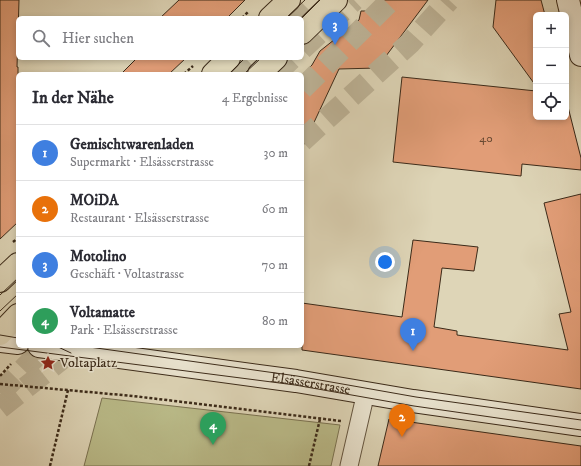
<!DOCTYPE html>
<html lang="de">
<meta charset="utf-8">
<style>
:root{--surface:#fff;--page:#f2f2f3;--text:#2b2b33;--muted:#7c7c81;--line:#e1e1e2;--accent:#1a73e8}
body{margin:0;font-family:"IM FELL DW Pica",serif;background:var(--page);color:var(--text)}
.controls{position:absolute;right:12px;top:12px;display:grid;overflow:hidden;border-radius:6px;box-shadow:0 2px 6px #0003}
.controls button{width:36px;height:36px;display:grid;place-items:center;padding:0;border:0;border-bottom:1px solid var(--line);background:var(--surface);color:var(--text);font:20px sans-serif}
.you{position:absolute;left:385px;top:262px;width:14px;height:14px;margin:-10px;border:3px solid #fff;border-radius:50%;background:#1a73e8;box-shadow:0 0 0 6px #1a73e833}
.badge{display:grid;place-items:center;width:26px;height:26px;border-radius:50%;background:var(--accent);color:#fff;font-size:13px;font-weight:700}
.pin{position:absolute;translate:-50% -33px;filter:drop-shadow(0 1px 2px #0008)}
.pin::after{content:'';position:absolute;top:21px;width:14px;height:12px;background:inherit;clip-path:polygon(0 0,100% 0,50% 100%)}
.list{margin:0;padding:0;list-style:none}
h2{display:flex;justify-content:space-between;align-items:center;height:52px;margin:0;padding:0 16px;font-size:17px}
h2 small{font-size:13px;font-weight:400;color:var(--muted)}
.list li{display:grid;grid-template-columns:26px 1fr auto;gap:12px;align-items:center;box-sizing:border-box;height:56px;padding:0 16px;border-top:1px solid var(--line)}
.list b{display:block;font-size:15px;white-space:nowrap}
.list p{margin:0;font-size:13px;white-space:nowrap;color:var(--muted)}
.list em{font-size:13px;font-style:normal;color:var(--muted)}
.icon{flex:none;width:22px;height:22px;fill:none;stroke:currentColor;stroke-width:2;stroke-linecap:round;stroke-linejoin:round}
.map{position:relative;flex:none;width:581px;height:466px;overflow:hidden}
.search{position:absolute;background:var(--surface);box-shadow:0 2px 6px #0003;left:16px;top:16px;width:288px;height:44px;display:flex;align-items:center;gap:10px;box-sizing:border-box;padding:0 14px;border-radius:6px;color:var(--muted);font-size:15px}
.panel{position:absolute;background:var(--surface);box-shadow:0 2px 6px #0003;left:16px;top:72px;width:288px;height:276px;border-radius:6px}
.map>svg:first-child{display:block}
.green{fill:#babb89;stroke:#7a7251}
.building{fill:#e19d77;stroke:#3b2a19}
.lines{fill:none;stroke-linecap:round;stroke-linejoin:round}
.motorway-tunnel{stroke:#bdb397;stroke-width:22;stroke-dasharray:22 11;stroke-linecap:butt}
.minor-casing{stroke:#645540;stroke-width:19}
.secondary-casing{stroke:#3b2a19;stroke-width:24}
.primary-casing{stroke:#3b2a19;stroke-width:24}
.path{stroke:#3b2a19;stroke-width:2.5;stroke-dasharray:3 2;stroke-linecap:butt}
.minor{stroke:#eae4d0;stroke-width:17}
.secondary{stroke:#eae4d0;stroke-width:22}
.primary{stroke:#ded5b7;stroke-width:22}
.tram{stroke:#3b2a19;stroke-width:1}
.labels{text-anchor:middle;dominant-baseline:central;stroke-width:3;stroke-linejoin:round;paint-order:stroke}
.number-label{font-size:12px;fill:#644730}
.poi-label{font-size:14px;fill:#3b2a19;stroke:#eae4d0;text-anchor:start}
.street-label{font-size:14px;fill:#3b2a19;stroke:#eae4d0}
</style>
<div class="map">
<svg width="581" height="466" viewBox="0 0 581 466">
<rect width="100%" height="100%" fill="#ded5b7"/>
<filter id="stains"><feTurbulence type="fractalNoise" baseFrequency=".005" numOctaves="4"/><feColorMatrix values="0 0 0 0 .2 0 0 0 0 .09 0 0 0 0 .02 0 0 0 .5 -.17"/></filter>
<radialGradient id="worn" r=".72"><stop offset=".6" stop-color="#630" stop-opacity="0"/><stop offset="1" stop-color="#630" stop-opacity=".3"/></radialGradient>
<polygon class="green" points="102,398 340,425 331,466 84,466"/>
<g class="building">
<polygon points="0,0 19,0 17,67 18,67 18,222 0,239"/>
<polygon points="179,0 245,0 227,18 160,18"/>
<polygon points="380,0 428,0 377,68 339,69 302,148 302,75 312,65 320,51 359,20 361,11 368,11"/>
<polygon points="496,0 541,0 545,15 536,15 536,86 493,27"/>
<polygon points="137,58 186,58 169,74 121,74"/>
<polygon points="402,77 536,91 536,117 566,117 566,99 581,158 581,170 522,164 521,176 393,162"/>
<polygon points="581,194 581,389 302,350 302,303 402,317 413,240 478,247 474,271 442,268 434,327 457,331 457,335 568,350 559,314 571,312 544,203"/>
<polygon points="389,419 581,446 581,466 378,466"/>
</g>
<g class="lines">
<g class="motorway-tunnel">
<polyline points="286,18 304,0"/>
<polyline points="302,49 354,0"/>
<polyline points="230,74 246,58"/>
<polyline points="275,74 292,58"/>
<polyline points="302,89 391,0"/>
<polyline points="302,141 410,43 449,0"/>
<polyline points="0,393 46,346"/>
<polyline points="0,408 78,346"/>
</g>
<g class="minor-casing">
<polyline id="minor" points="349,466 366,392"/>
</g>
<g class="secondary-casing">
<g id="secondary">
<polyline points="568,0 581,55"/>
<polyline points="0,341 18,343"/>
<path id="s1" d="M39,346l257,35 117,20 168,24"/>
</g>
</g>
<g class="primary-casing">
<g id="primary">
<polyline points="270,18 289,0"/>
<polyline points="302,33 336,0"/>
<polyline points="213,74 229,58"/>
<polyline points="259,74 276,58"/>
<polyline points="0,281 18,264"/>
<polyline points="0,334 18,315"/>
</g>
</g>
<g class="path">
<polyline points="242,18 249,11"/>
<polyline points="184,74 193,66"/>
<polyline points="13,242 18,238"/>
<polyline points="0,376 11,364"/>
<polyline points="0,384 133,396 341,421"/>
<polyline points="50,466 68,390"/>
<polyline points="309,466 320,419"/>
</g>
<use href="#minor" class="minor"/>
<use href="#secondary" class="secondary"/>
<use href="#primary" class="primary"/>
<g class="tram">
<polyline points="286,18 305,0"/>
<polyline points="302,18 320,0"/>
<polyline points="229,74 245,58"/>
<polyline points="244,74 261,58"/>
<polyline points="0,295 18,278"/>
<polyline points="0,311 18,294"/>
<polyline points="0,335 18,338"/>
<polyline points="56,346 71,353"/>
<polyline points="82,346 297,376 416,397 581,420"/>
<polyline points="0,347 295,385 414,406 581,430"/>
</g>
</g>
<defs>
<g id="sight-bare" transform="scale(1.2)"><path d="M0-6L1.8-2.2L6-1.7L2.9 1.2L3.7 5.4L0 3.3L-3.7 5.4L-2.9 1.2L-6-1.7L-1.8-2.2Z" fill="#8f2418" stroke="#eae4d0" stroke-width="2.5" paint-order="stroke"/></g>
</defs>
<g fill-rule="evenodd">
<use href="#sight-bare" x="48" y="363"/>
</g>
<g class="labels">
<g class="number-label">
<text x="486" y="138">40</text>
</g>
<g class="poi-label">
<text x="60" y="363">Voltaplatz</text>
</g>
<g class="street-label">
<text stroke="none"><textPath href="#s1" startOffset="274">Elsässerstrasse</textPath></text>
</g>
</g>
<rect width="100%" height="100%" filter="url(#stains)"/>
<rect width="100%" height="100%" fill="url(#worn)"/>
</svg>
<div class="controls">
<button>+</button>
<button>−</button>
<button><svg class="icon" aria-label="locate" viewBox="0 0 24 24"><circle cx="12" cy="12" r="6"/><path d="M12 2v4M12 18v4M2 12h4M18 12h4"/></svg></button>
</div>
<div class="you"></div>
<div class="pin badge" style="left:413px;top:351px;background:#3f7fe0">1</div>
<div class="pin badge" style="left:402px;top:437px;background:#e8710a">2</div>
<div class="pin badge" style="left:335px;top:45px;background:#3f7fe0">3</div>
<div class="pin badge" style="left:213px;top:445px;background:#2e9e5b">4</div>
<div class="search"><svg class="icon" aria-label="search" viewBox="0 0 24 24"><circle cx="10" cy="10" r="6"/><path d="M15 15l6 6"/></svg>Hier suchen</div>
<section class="panel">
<h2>In der Nähe<small>4 Ergebnisse</small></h2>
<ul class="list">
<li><span class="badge" style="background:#3f7fe0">1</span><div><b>Gemischtwarenladen</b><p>Supermarkt · Elsässerstrasse</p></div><em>30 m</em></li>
<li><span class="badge" style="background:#e8710a">2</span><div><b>MOiDA</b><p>Restaurant · Elsässerstrasse</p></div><em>60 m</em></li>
<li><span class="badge" style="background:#3f7fe0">3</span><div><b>Motolino</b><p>Geschäft · Voltastrasse</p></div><em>70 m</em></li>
<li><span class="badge" style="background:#2e9e5b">4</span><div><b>Voltamatte</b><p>Park · Elsässerstrasse</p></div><em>80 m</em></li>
</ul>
</section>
</div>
